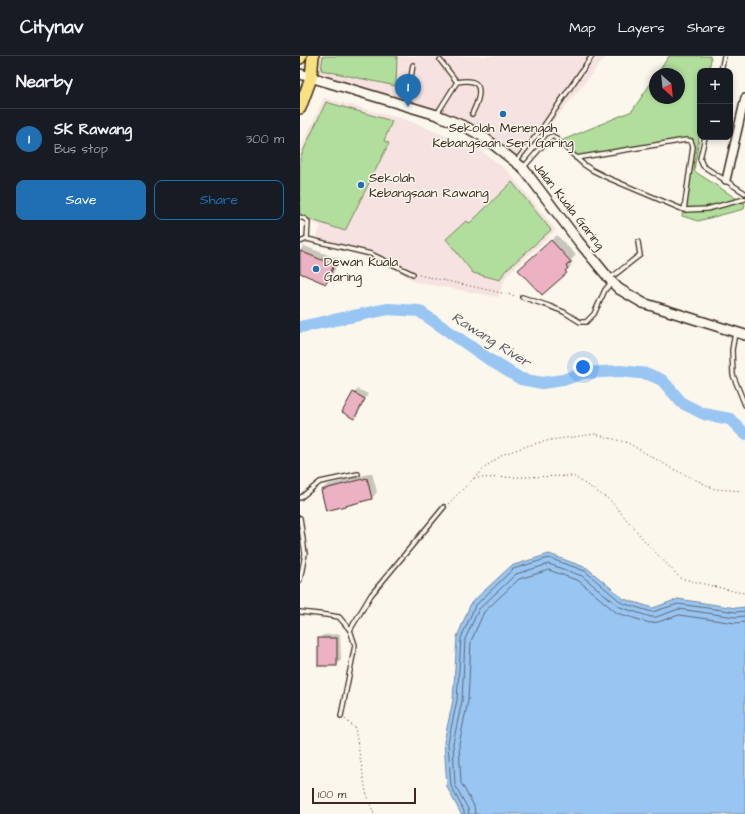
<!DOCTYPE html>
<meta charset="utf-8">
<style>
:root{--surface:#171b24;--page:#242831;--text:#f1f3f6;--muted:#9ea1a6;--line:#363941;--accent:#1f6fb2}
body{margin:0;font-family:"Architects Daughter",sans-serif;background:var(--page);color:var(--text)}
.controls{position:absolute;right:12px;top:12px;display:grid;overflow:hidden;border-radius:8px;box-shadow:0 2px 6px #0003}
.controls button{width:36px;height:36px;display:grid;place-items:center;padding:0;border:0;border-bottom:1px solid var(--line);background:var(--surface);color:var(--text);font:20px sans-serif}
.compass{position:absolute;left:349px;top:12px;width:36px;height:36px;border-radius:50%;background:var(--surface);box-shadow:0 2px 6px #0003;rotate:153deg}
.scale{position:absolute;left:12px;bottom:10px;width:104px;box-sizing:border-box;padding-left:4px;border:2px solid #3b2a1e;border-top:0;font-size:11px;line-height:14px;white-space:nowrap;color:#3b2a1e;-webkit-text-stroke:3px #fbf7ec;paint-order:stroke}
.you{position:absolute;left:283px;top:311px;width:14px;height:14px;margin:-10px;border:3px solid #fff;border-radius:50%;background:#1a73e8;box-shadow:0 0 0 6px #1a73e833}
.badge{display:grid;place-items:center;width:26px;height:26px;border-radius:50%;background:var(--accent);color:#fff;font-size:13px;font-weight:700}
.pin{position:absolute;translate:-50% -33px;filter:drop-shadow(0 1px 2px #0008)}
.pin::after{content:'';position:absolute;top:21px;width:14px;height:12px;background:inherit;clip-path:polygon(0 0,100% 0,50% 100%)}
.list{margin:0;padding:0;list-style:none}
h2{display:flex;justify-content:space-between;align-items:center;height:52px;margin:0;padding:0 16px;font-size:17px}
h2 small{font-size:13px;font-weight:400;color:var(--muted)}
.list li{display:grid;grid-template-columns:26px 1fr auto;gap:12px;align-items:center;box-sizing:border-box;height:60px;padding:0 16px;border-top:1px solid var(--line)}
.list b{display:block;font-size:15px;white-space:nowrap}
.list p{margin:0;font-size:13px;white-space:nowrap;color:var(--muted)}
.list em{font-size:13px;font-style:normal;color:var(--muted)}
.actions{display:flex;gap:8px;padding:12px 16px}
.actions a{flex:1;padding:9px 0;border:1px solid var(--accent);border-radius:8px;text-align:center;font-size:14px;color:var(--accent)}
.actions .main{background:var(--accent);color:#fff}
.map{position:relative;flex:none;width:445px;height:758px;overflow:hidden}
header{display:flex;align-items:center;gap:24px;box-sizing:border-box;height:56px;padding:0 20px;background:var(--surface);border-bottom:1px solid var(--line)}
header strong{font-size:19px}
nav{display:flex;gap:22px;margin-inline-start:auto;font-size:14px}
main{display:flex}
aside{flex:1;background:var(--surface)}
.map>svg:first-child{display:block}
.built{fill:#f6e2e0}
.green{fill:#b1de9c;stroke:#76845d}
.water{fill:#98c5f2;stroke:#73879d}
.shadow{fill:#0003}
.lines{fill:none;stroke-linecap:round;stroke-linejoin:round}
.shore{stroke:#606873;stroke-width:1}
.river{stroke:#98c5f2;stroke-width:12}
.building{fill:#ecb2c4;stroke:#3b2a1e}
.service-casing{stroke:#3b2a1e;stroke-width:6}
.minor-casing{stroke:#3b2a1e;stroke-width:10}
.tertiary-casing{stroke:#3b2a1e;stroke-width:12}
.primary-casing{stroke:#3b2a1e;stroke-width:14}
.path{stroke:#3b2a1e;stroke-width:1;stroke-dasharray:1 3;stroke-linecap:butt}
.service{stroke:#fbf7ec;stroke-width:3.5}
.minor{stroke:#fbf7ec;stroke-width:7}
.tertiary{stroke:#fbf7ec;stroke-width:9}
.primary{stroke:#f9e181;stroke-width:11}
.poi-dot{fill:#1f6fb2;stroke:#fbf7ec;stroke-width:1.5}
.labels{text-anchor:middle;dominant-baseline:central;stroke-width:3;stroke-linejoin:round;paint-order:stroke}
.poi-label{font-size:13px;fill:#3b2a1e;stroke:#fbf7ec;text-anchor:start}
.street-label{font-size:13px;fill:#3b2a1e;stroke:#fbf7ec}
.water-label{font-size:14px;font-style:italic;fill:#57585e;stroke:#fbf7ec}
</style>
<header>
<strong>Citynav</strong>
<nav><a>Map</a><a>Layers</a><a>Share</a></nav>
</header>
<main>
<aside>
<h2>Nearby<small></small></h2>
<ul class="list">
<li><span class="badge">1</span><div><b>SK Rawang</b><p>Bus stop</p></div><em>300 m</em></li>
</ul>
<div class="actions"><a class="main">Save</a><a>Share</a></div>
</aside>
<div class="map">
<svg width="445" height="758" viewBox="0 0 445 758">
<rect width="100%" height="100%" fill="#fbf7ec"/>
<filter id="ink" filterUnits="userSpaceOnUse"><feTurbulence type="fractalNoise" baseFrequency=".025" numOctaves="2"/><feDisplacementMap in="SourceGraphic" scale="8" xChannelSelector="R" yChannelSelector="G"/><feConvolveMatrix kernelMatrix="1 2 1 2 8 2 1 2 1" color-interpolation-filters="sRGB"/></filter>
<g filter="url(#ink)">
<g class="built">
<polygon points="20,0 306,0 223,103 175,68 117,47 19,18"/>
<polygon points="24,42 110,65 181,95 207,114 256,174 207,219 198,241 115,226 85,207 14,186 21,170 0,163 0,94"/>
</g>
<g class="green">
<polygon points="23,0 97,0 96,30 21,14"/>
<polygon points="369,0 410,0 411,3 409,15 400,15 400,75 394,115 445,148 444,153 398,165 382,160 393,82 279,101 263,84 332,55 355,21 355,42 379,42 379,18 357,18"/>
<polygon points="26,46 92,65 84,85 89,87 45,175 0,160 0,102"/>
<polygon points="212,126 251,174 205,215 200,224 173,217 146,183 166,165 170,167"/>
</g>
<polygon class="water" points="249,498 287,512 324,543 353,552 378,543 436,552 445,551 445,758 161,758 147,731 144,686 153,644 157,581 171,547 211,510"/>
<g class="shadow">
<polygon points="257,179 276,199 271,204 273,206 270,209 271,210 266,216 225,209"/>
<polygon points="4,190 39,203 32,221 26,227 0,216 0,194"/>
<polygon points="58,333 68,338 58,358 54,362 54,337"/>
<polygon points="72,417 77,436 72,442 27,454 22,434 27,429"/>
<polygon points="40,578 41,604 37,609 19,583 23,579"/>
</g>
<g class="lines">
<g class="shore">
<polyline points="164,758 164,755 151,730 148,687 157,644 161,582 175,550 213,513 249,502 285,515 322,547 352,556 378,548 436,556 445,555"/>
<polyline points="169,758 168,753 155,729 153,687 162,645 165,583 179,553 216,518 249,508 282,520 320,551 351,561 356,561 379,553 435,561 445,560"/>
<polyline points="175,758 174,750 161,727 159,688 168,645 171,585 184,556 219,523 249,514 279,525 317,557 350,567 358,566 379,559 435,567 445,566"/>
</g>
<polyline class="river" points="0,271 88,253 119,255 193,306 221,323 242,327 263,324 283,317 320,315 348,318 362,324 382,347 404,358 430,363 445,378"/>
</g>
<g class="building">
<polygon points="251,184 271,206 266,210 268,212 265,215 267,217 242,239 218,214"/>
<polygon points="0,195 34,209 26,228 0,217"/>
<polygon points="53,336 65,343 54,363 42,356"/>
<polygon points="67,422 72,443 26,455 21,434"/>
<rect x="18" y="582" width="19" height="28"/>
</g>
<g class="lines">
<g class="service-casing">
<g id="service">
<polyline points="140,4 157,26"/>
<polyline points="421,15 424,0"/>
<polyline points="104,48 108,39 113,9"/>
<path d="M137,59l3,-6 17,-27c29,-6 24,14 15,32"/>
<polyline points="405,81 400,103 403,110 445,137"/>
<polyline points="276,102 386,84 391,85 393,91 384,154"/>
<polyline points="216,105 243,71 292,0"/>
<polyline points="223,112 250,81 253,80 283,108 292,114 308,122 384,154 407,153 445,143"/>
<polyline points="0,161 5,163 8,166 7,183 71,198 113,218"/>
<polyline points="0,186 7,183"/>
<path d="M310,222c11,-7 20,-16 30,-23l-2,-13"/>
<polyline points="222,241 249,250 264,256 280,266 286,266 294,258 305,234 311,227"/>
<polyline points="435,277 432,294 433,319 445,349"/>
<polyline points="0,442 20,426 58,418"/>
<polyline points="0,462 5,498 0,524"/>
<polyline points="0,556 27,559 39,561 50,574 55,589 41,660"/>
<polyline points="50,574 71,539 144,451"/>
</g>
</g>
<g class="minor-casing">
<polyline id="minor" points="426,124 445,42"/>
</g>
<g class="tertiary-casing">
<polyline id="tertiary" points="0,18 137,59 166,71 185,82 223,112 279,186 312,226 319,233 343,247 445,279"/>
</g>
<g class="primary-casing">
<g id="primary">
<polyline points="0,2 1,0"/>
<polyline points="0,52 11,22 13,0"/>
</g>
</g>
<g class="path">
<polyline points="119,219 216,240"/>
<polyline points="174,422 273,420 311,445 344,484 380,522 437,536 445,537"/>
<polyline points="148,448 174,422 188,409 204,398 230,389 251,384 295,378 328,387 371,412 415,433 445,435"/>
<polyline points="45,663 55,672 66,736 74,758"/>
</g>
<use href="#service" class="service"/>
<use href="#minor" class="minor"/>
<use href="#tertiary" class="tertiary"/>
<use href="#primary" class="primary"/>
</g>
</g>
<g class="poi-dot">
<circle cx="203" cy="58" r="4"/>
<circle cx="61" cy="129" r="4"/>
<circle cx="16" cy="213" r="4"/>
</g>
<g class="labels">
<g class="poi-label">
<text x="203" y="72" text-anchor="middle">Sekolah Menengah<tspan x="203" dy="15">Kebangsaan Seri Garing</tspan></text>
<text x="69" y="122">Sekolah<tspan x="69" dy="15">Kebangsaan Rawang</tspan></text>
<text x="24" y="206">Dewan Kuala<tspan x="24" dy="15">Garing</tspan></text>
</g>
<g class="street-label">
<text transform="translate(269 150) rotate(52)">Jalan Kuala Garing</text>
</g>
<g class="water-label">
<text transform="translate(191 284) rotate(32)">Rawang River</text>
</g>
</g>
</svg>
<div class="controls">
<button>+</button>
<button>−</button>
</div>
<svg class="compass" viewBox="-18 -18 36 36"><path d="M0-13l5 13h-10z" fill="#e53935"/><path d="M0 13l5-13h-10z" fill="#9ea1a6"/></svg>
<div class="scale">100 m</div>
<div class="you"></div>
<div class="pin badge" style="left:108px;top:51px">1</div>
</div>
</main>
